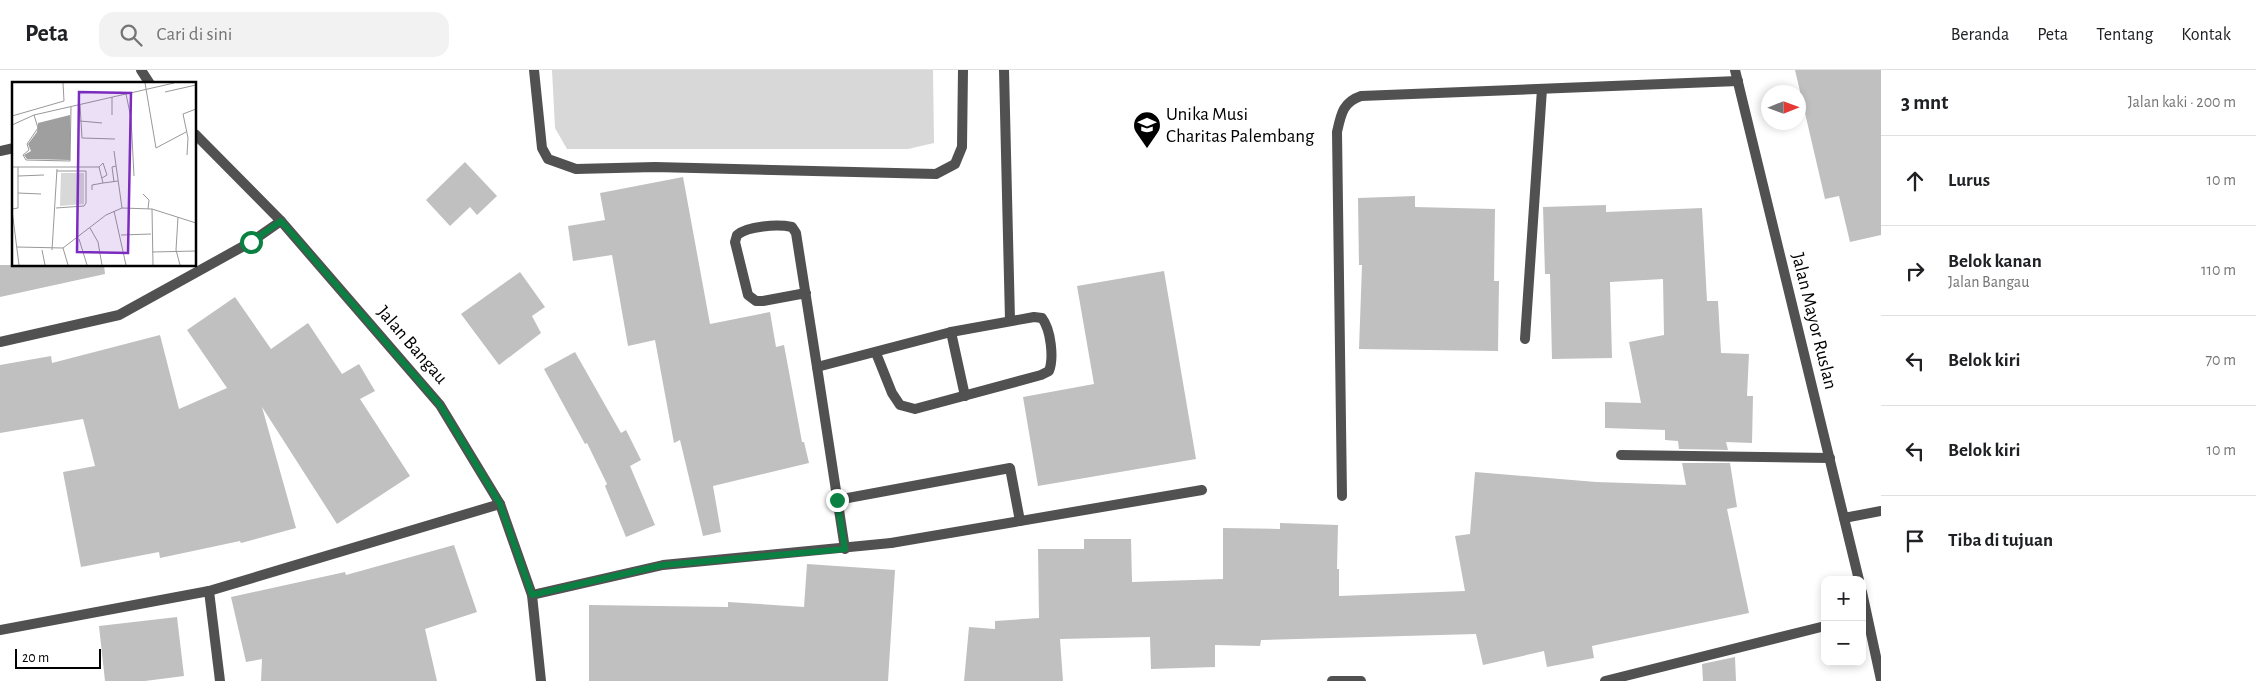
<!DOCTYPE html>
<html lang="id">
<meta charset="utf-8">
<style>
:root{--surface:#fff;--page:#f2f2f2;--text:#202124;--muted:#757577;--line:#e0e0e0}
body{margin:0;font-family:"Alegreya Sans",sans-serif;background:var(--page);color:var(--text)}
.controls{position:absolute;right:15px;bottom:15px;display:grid;overflow:hidden;border-radius:10px;box-shadow:0 2px 8px #0003}
.controls button{width:45px;height:45px;display:grid;place-items:center;padding:0;border:0;border-bottom:1px solid var(--line);background:var(--surface);color:var(--text);font:25px sans-serif}
.compass{position:absolute;left:1761px;top:15px;width:45px;height:45px;border-radius:50%;background:var(--surface);box-shadow:0 2px 8px #0003;rotate:89deg}
.scale{position:absolute;left:15px;bottom:12px;width:86px;box-sizing:border-box;padding-left:5px;border:2px solid #000;border-top:0;font-size:14px;line-height:18px;white-space:nowrap;color:#000;-webkit-text-stroke:4px #fff;paint-order:stroke}
.stop{position:absolute;width:15px;height:15px;margin:-11px;border:4px solid #0b8043;border-radius:50%;background:#fff}
.stop.end{background:#0b8043;border-color:#fff;box-shadow:0 1px 5px #0008}
.list{margin:0;padding:0;list-style:none}
h2{display:flex;justify-content:space-between;align-items:center;height:65px;margin:0;padding:0 20px;font-size:21px}
h2 small{font-size:16px;font-weight:400;color:var(--muted)}
.list li{display:grid;grid-template-columns:32px 1fr auto;gap:15px;align-items:center;box-sizing:border-box;height:90px;padding:0 20px;border-top:1px solid var(--line)}
.list b{display:block;font-size:19px;white-space:nowrap}
.list p{margin:0;font-size:16px;white-space:nowrap;color:var(--muted)}
.list em{font-size:16px;font-style:normal;color:var(--muted)}
.icon{flex:none;width:28px;height:28px;fill:none;stroke:currentColor;stroke-width:2;stroke-linecap:round;stroke-linejoin:round}
.map{position:relative;flex:none;width:1881px;height:611px;overflow:hidden}
header{display:flex;align-items:center;gap:30px;box-sizing:border-box;height:70px;padding:0 25px;background:var(--surface);border-bottom:1px solid var(--line)}
header strong{font-size:24px}
nav{display:flex;gap:28px;margin-inline-start:auto;font-size:18px}
.search{width:350px;height:45px;background:var(--page);display:flex;align-items:center;gap:12px;box-sizing:border-box;padding:0 18px;border-radius:15px;color:var(--muted);font-size:19px}
main{display:flex}
aside{flex:1;background:var(--surface)}
.map>svg:first-child{display:block}
.green{fill:#d8d8d8}
.building{fill:#c0c0c0}
.lines{fill:none;stroke-linecap:round;stroke-linejoin:round}
.service{stroke:#515151;stroke-width:10}
.minor{stroke:#515151;stroke-width:10}
.tertiary{stroke:#515151;stroke-width:10}
.route{stroke:#0b8043;stroke-width:6}
.labels{text-anchor:middle;dominant-baseline:central;stroke-width:4;stroke-linejoin:round;paint-order:stroke}
.poi-label{font-size:19px;fill:#000;stroke:#fff;text-anchor:start}
.street-label{font-size:19px;fill:#000;stroke:#fff}
.inset-road{fill:none;stroke:#999;stroke-width:1}
.view{fill:#7b2cbf;fill-opacity:0.15;stroke:#7b2cbf;stroke-width:2.5}
.inset-edge{fill:none;stroke:#000;stroke-width:2.5}
</style>
<header>
<strong>Peta</strong>
<div class="search"><svg class="icon" aria-label="search" viewBox="0 0 24 24"><circle cx="10" cy="10" r="6"/><path d="M15 15l6 6"/></svg>Cari di sini</div>
<nav><a>Beranda</a><a>Peta</a><a>Tentang</a><a>Kontak</a></nav>
</header>
<main>
<div class="map">
<svg width="1881" height="611" viewBox="0 0 1881 611">
<rect width="100%" height="100%" fill="#fff"/>
<polygon class="green" points="552,0 933,0 934,73 908,79 567,79 555,58"/>
<g class="building">
<polygon points="1795,0 1881,0 1881,165 1850,172 1839,126 1825,129"/>
<polygon points="465,92 497,126 477,145 470,137 450,156 426,130"/>
<polygon points="683,107 710,254 770,242 776,277 784,275 802,372 804,372 809,393 713,416 721,462 703,466 680,370 674,373 655,270 628,276 612,185 573,191 568,156 605,150 600,123"/>
<polygon points="1415,126 1415,137 1495,139 1494,211 1499,211 1498,281 1359,279 1362,195 1359,195 1358,128"/>
<polygon points="1606,135 1606,142 1702,138 1707,231 1718,231 1721,283 1749,284 1747,326 1753,326 1752,373 1726,372 1728,380 1679,379 1678,371 1665,370 1665,360 1605,358 1605,332 1641,333 1629,272 1664,265 1663,209 1610,212 1612,288 1552,289 1550,204 1545,204 1543,137"/>
<polygon points="0,195 104,195 105,204 0,227"/>
<polygon points="1164,201 1196,389 1038,416 1023,327 1094,314 1077,216"/>
<polygon points="520,202 545,237 532,246 541,263 499,295 461,244"/>
<polygon points="235,227 271,279 308,253 342,304 359,294 375,321 360,329 410,406 337,454 262,337 296,458 241,473 240,471 160,488 159,482 81,497 63,402 95,396 83,349 0,363 0,295 51,286 52,293 160,265 179,339 227,318 187,260"/>
<polygon points="575,282 621,363 626,360 641,390 630,396 655,455 626,467 605,416 607,414 587,373 585,374 544,299"/>
<polygon points="1682,393 1730,393 1737,437 1727,439 1749,543 1601,574 1592,576 1594,588 1547,597 1544,581 1483,595 1476,564 1261,570 1260,576 1215,575 1215,597 1151,599 1150,567 1060,569 1063,611 964,611 969,557 995,559 995,551 1039,548 1038,479 1084,479 1084,469 1131,469 1132,512 1223,509 1223,458 1280,459 1280,453 1338,455 1337,499 1339,499 1339,526 1465,521 1455,466 1470,464 1475,402 1596,412 1686,415"/>
<polygon points="454,475 477,542 425,559 437,611 261,611 262,589 246,592 231,527 345,502 346,505"/>
<polygon points="807,494 895,500 888,611 589,611 589,535 728,537 728,532 804,537"/>
<polygon points="177,547 184,606 145,611 105,611 99,556"/>
<polygon points="1735,587 1736,611 1703,611 1702,594"/>
</g>
<g class="lines">
<g class="service">
<polyline points="534,0 542,78 548,89 576,99 655,97 936,104 955,94 962,77 963,0"/>
<polyline points="1004,0 1010,250"/>
<path d="M806,223l-43,8h-7l-8,-6 -13,-53 2,-7c11,-9 40,-11 55,-8l4,6 21,134"/>
<polyline points="951,262 965,326"/>
<polyline points="837,430 1010,398 1020,451"/>
<polyline points="891,473 1202,420"/>
<path d="M845,479l-28,-182 134,-35 83,-15 8,1c9,12 12,40 7,53l-8,4 -126,34 -15,-4 -8,-12 -16,-40"/>
</g>
<g class="minor">
<polyline points="0,81 14,78"/>
<polyline points="1525,269 1542,19"/>
<polyline points="0,272 119,245 251,172 281,151"/>
<polyline points="1621,385 1830,388"/>
<path d="M1342,426l-5,-364c4,-18 6,-30 24,-36l377,-15"/>
<polyline points="1844,448 1881,441"/>
<polyline points="209,521 220,611"/>
<polyline points="532,525 663,495 891,473"/>
<polyline points="0,560 209,521 500,434"/>
<polyline points="1332,611 1361,611"/>
<polyline points="1605,611 1825,556"/>
</g>
<g class="tertiary">
<polyline points="141,0 150,14"/>
<polyline points="1735,0 1859,510"/>
<polyline points="195,64 281,151 440,335 500,434 532,525 541,611"/>
<polyline points="1862,522 1881,610"/>
</g>
</g>
<g class="lines">
<polyline class="route" points="251,172 281,151 440,335 500,434 532,525 663,495 845,479 837,430"/>
</g>
<defs>
<g id="university-pin" transform="scale(1.4375)"><path d="M0 17L-7.5 6A9.5 9.5 0 1 1 7.5 6Z" fill="#000" stroke="#fff"/><path d="M0-5L7-2L0 1L-7-2ZM-4 1L0 2.5L4 1V4Q0 6-4 4Z" fill="#fff"/></g>
</defs>
<g fill-rule="evenodd">
<use href="#university-pin" x="1147" y="55"/>
</g>
<g class="labels">
<g class="poi-label">
<text x="1166" y="44">Unika Musi<tspan x="1166" dy="22">Charitas Palembang</tspan></text>
</g>
<g class="street-label">
<text transform="translate(1814 251) rotate(76)">Jalan Mayor Ruslan</text>
<text transform="translate(412 275) rotate(49)">Jalan Bangau</text>
</g>
</g>
<g transform="translate(12 12)">
<rect width="184" height="184" fill="#fff"/>
<path d="M49,91h23v31l-24,2z" fill="#d8d8d8"/>
<path d="M58,33v45l-43,-1 -3,-4 7,-4 -3,-7 9,-12 1,-9z" fill="#9f9f9f"/>
<path class="inset-road" d="M133,1l11,65 30,-16M153,10l31,-7M114,12l5,24 3,58M68,23l2,33 33,1M22,33l4,13 -11,16 2,6 -6,5 3,5 44,1 1,-54M100,33v-18M0,34l52,-15 -1,-18M68,39l22,2M0,43l22,-10 140,-32M102,69l8,57M175,73l1,-17 -5,-24 13,-5M0,85h87l4,-4 4,12 -5,3M87,85l4,16 15,-2M6,94l26,-1M102,100l-2,-15 4,-1M80,108v-5l11,-2M6,111l23,1M131,112l6,6 -1,9M44,126l28,-2 2,-3v-32h-29M0,127l6,-1v-41M140,127l1,56M0,128l7,55M102,129l12,54M166,135l-2,33 4,15M78,146l8,14 4,23M109,153l30,-1M67,157l8,26M5,165l46,1 43,-33 16,-7 30,1 44,14M51,166l5,17M30,168l3,15M40,168l5,-81M140,170l44,-1"/>
<path class="view" d="M67,10l52,1 -3,160 -51,-1z"/>
<rect width="184" height="184" class="inset-edge"/>
</g>
</svg>
<div class="controls">
<button>+</button>
<button>−</button>
</div>
<svg class="compass" viewBox="-18 -18 36 36"><path d="M0-13l5 13h-10z" fill="#e53935"/><path d="M0 13l5-13h-10z" fill="#757577"/></svg>
<div class="scale">20 m</div>
<div class="stop" style="left:251px;top:172px"></div>
<div class="stop end" style="left:837px;top:430px"></div>
</div>
<aside>
<h2>3 mnt<small>Jalan kaki · 200 m</small></h2>
<ul class="list">
<li><svg class="icon" aria-label="ahead" viewBox="0 0 24 24"><path d="M12 20V5M6 11l6-6 6 6"/></svg><div><b>Lurus</b></div><em>10 m</em></li>
<li><svg class="icon" aria-label="right" viewBox="0 0 24 24"><path d="M7 20v-9h11M14 6l5 5-5 5"/></svg><div><b>Belok kanan</b><p>Jalan Bangau</p></div><em>110 m</em></li>
<li><svg class="icon" aria-label="left" viewBox="0 0 24 24"><path d="M17 20v-9H6M10 6l-5 5 5 5"/></svg><div><b>Belok kiri</b></div><em>70 m</em></li>
<li><svg class="icon" aria-label="left" viewBox="0 0 24 24"><path d="M17 20v-9H6M10 6l-5 5 5 5"/></svg><div><b>Belok kiri</b></div><em>10 m</em></li>
<li><svg class="icon" aria-label="arrive" viewBox="0 0 24 24"><path d="M6 21V4h12l-3 4 3 4H6"/></svg><div><b>Tiba di tujuan</b></div></li>
</ul>
</aside>
</main>
